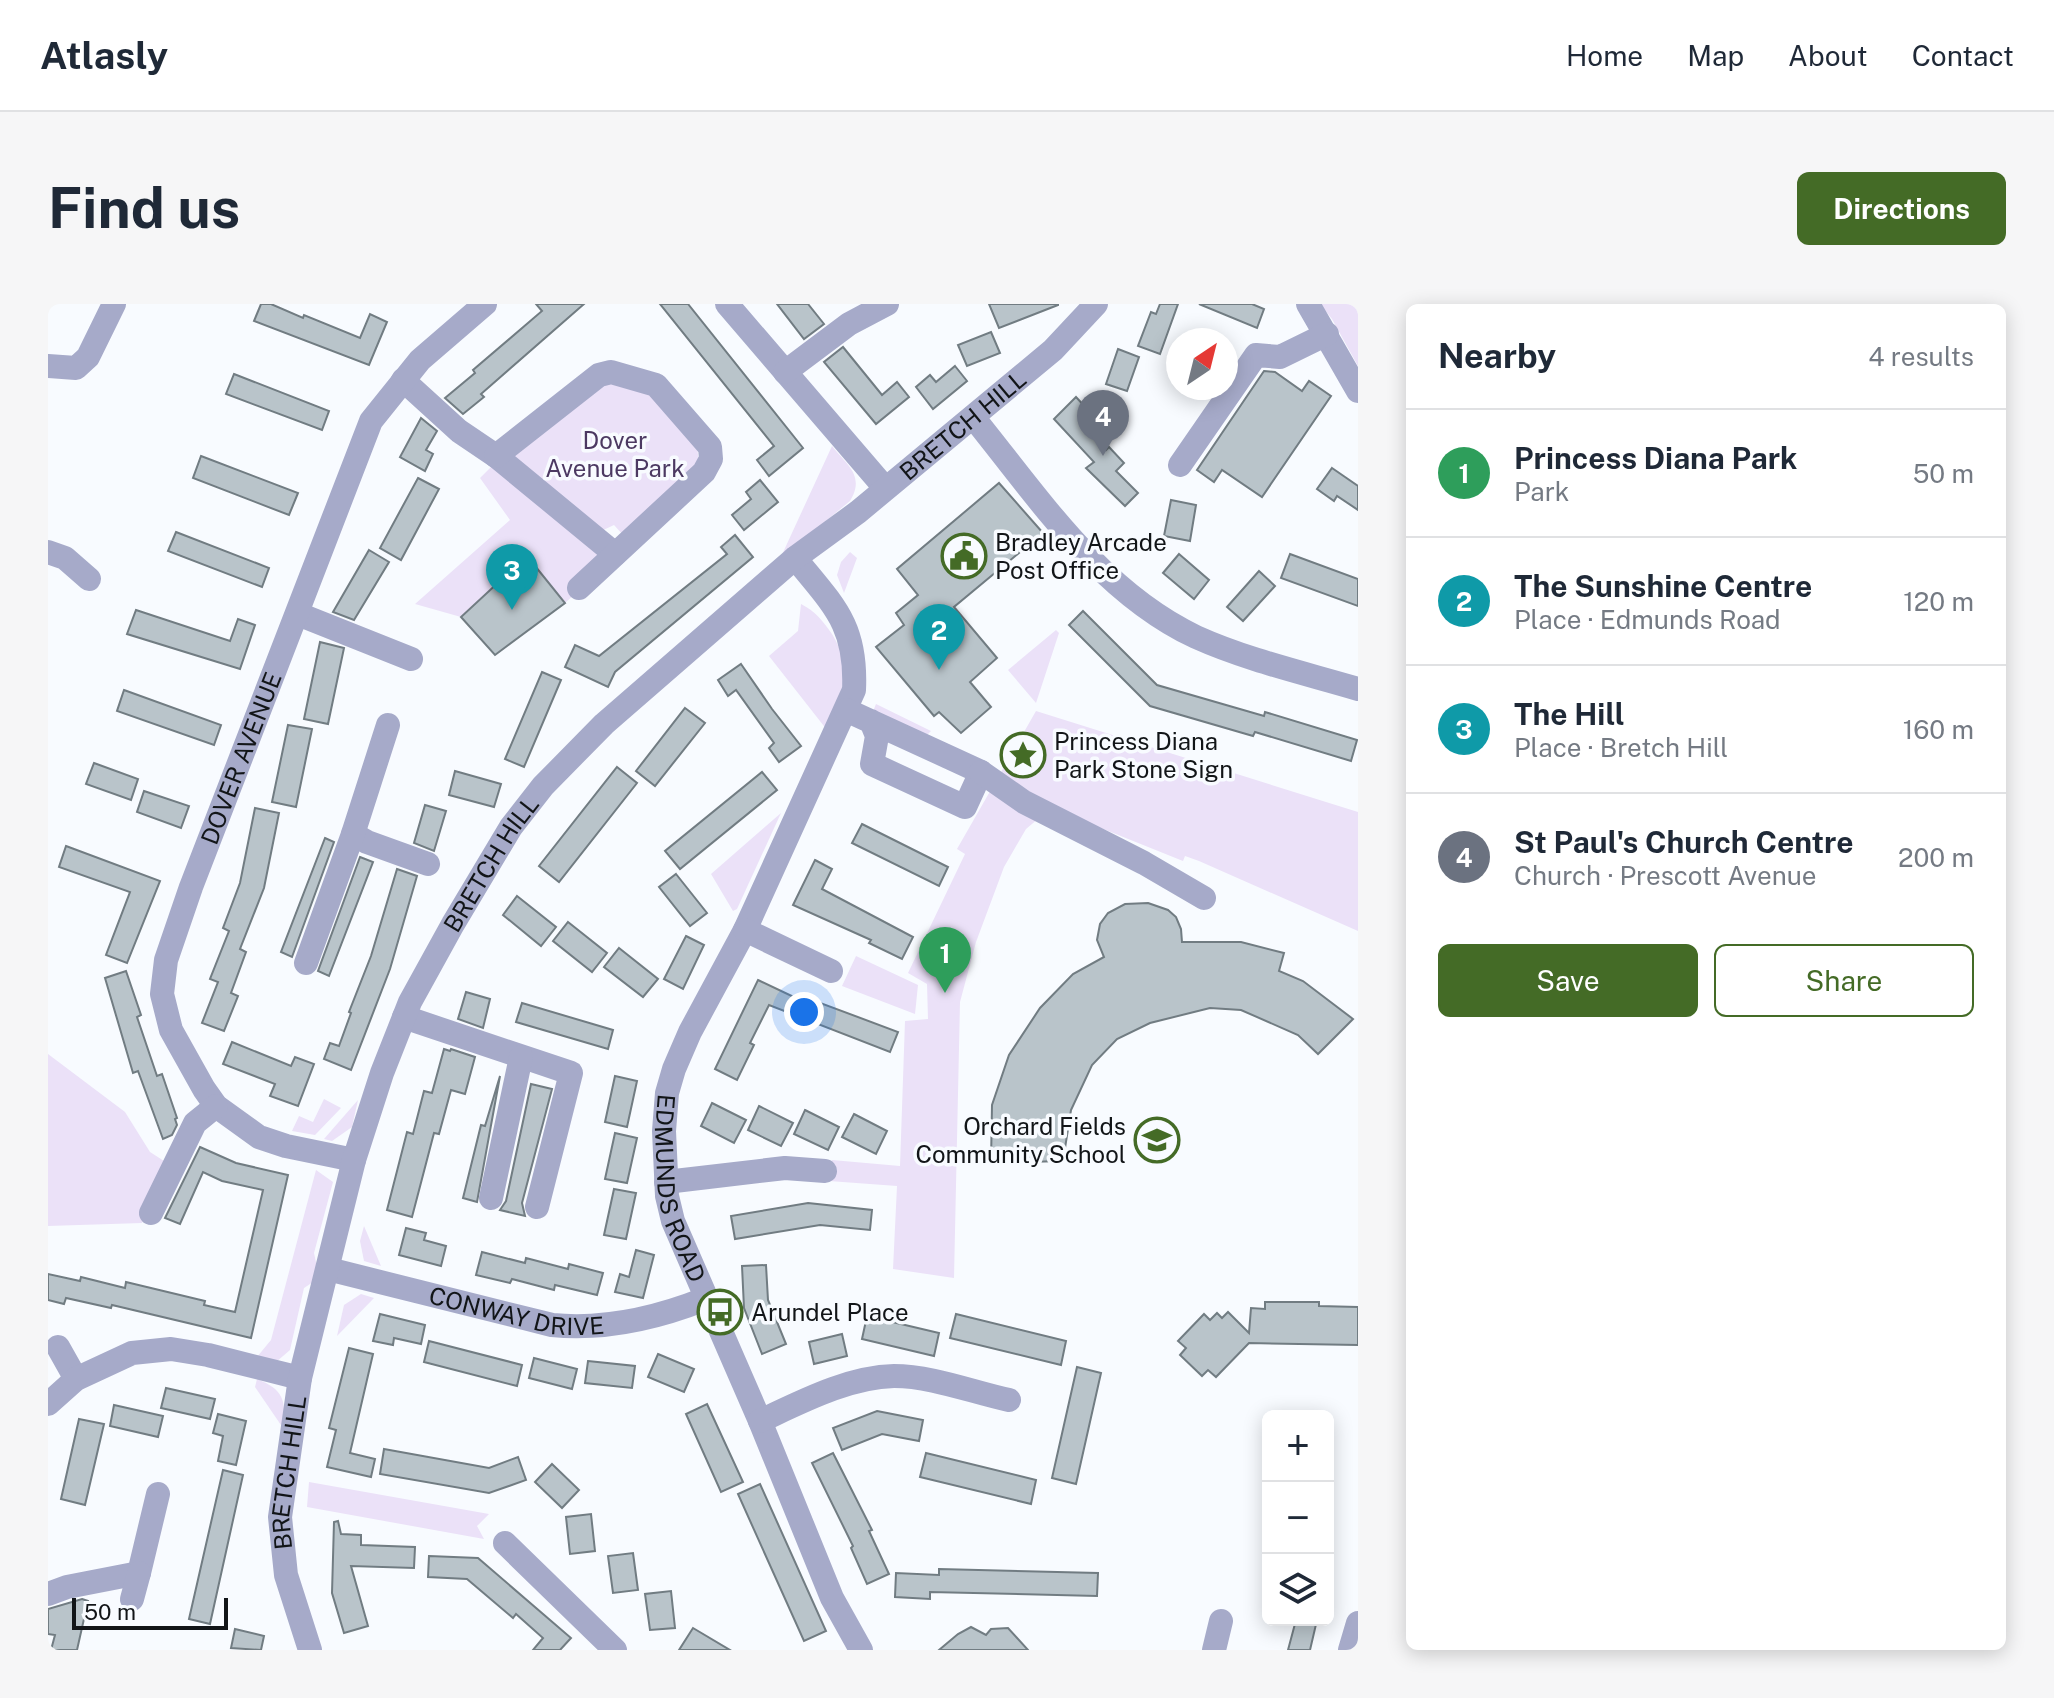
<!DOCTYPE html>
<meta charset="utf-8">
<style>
:root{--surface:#fff;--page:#f6f6f7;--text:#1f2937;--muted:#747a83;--line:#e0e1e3;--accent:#446b26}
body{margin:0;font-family:"Public Sans",sans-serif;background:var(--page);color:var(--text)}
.controls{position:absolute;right:24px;bottom:24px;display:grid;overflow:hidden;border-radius:12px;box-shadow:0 4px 20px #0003}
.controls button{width:72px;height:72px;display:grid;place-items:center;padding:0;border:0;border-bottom:2px solid var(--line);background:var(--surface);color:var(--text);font:40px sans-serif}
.compass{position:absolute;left:1118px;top:24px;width:72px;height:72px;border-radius:50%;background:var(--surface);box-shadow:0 4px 20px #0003;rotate:35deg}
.scale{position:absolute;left:24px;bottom:20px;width:156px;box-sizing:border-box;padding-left:8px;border:4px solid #121518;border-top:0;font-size:22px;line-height:28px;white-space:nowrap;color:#121518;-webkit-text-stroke:6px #f8fbff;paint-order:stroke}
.you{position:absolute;left:756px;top:708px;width:28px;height:28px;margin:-20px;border:6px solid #fff;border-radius:50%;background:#1a73e8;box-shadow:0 0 0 12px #1a73e833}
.badge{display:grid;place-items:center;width:52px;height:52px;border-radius:50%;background:var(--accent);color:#fff;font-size:26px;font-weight:700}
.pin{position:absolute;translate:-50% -66px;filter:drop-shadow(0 2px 4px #0008)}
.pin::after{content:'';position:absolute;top:42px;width:28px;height:24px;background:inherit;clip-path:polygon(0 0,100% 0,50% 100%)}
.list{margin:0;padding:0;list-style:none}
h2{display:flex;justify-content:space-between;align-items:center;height:104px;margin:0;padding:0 32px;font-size:34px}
h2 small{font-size:26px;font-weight:400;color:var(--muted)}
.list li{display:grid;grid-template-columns:52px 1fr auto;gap:24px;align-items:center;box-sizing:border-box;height:128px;padding:0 32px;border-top:2px solid var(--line)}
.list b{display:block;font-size:30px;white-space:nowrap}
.list p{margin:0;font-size:26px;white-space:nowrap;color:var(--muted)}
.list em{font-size:26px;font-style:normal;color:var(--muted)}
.actions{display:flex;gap:16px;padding:24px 32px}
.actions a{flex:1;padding:18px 0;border:2px solid var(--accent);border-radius:12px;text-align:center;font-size:28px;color:var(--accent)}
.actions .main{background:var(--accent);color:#fff}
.icon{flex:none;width:44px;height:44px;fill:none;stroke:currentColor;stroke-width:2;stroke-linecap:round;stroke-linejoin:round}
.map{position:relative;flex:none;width:1310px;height:1346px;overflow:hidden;border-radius:12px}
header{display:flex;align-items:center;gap:48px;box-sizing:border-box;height:112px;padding:0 40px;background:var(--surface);border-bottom:2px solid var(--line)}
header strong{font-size:38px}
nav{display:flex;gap:44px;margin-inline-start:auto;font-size:28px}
.intro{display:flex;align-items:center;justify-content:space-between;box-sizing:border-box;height:192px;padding:0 48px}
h1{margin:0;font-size:56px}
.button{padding:20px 36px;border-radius:12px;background:var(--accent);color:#fff;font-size:28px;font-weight:700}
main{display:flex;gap:48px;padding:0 48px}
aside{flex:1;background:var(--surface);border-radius:12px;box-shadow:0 4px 20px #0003}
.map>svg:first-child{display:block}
.green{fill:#ebe1f8}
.building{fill:#b9c4ca;stroke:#717c82;stroke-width:2}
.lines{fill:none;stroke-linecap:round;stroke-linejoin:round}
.minor{stroke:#a6aac9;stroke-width:24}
.labels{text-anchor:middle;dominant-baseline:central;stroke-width:7;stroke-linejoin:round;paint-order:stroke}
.street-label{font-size:24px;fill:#121518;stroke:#f8fbff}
.park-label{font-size:24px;fill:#4c3962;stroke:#f8fbff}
.poi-label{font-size:24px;fill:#121518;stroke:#f8fbff;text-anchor:start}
</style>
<header>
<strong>Atlasly</strong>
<nav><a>Home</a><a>Map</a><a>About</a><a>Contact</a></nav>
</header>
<div class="intro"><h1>Find us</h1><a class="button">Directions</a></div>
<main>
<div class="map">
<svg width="1310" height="1346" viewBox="0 0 1310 1346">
<rect width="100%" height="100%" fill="#f8fbff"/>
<g class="green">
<polygon points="1272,0 1310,0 1310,62 1284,15"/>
<polygon points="560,78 611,94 649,140 651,161 576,232 566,221 549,229 457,153"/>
<path d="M784,142c16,20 33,30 18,55l-70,58z"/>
<polygon points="447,159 552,252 519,281 527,290 517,299 479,253 413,313 367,300 462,216 432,174"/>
<polygon points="802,248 809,254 796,289 789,271 793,258"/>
<path d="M753,300c15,8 21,16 31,30 22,35 9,61 -5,96l-58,-74 29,-25z"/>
<polygon points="1008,326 1011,329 988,399 960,366"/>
<polygon points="828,400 883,427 877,433 824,410"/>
<polygon points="988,407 1310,508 1310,627 1151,557 1137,552 1135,557 1003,504 978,525 956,563 928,638 912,698 906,974 845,965 849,882 781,877 777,866 784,856 852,862 857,717 880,715 879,680 860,669 917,550 909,545"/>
<polygon points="733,509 689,605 685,607 663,570"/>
<polygon points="808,652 870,681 867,710 794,682"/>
<polygon points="0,750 77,808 102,848 116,857 113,875 94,919 0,922"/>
<polygon points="276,795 293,804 267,831 244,827 251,812 265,818"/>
<polygon points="310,796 304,823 284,837 276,835"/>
<polygon points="268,866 285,878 266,949 269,963 265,978 256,984 242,1046 228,1058 209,1053 223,1036"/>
<polygon points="316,922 333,962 316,957 312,937"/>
<polygon points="313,990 326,994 289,1032 296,1001"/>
<path d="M209,1075c27,11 29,21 26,49l-28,-41z"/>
<polygon points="261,1178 441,1210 429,1222 436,1235 259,1203"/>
</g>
<g class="building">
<polygon points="213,0 223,0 255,14 256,11 312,34 322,10 339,18 321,61 206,17"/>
<polygon points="488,0 536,0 433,90 436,93 415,110 397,94 427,69 425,66 494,7"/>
<polygon points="612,0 640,0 755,144 721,172 709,156 726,142"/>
<polygon points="729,0 760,0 776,20 756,35"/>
<polygon points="941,0 1010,0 1010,1 951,24"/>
<polygon points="1112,0 1130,0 1112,50 1090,42 1103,8 1108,10"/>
<polygon points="1151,0 1204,0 1216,5 1209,24"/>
<polygon points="943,28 952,49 919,62 910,41"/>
<polygon points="795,43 834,91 849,78 861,93 828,120 776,58"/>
<polygon points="1070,45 1091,53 1079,87 1058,80"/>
<polygon points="907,62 919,77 885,105 868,83 882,71 888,78"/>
<polygon points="1216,67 1227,68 1254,87 1261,77 1283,92 1214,193 1174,166 1166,178 1149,166"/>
<polygon points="186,70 281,107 274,126 178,90"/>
<polygon points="1028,93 1040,106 1040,112 1033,119 1058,146 1061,143 1076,159 1068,167 1090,189 1077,202 1038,164 1046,158 1006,115"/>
<polygon points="373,114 389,127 378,146 385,150 377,167 352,153"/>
<polygon points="153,152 250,189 241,211 145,174"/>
<polygon points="1284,164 1310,182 1310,206 1289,192 1286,197 1269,185"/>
<polygon points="370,174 391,185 353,256 332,244"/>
<polygon points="712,176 730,198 696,226 684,211 703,195 698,188"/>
<polygon points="951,179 995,229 906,303 949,354 922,378 943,403 913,429 891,408 886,412 828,343 856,321 848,309 870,291 849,265"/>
<polygon points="1123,196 1148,201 1142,237 1116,232"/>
<polygon points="128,228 221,264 214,283 120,247"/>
<polygon points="687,231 705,253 567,368 560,383 517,363 527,341 551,352 679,250 673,243"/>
<polygon points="321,246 341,258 306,316 285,308"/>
<polygon points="1131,250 1161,276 1146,295 1115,269"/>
<polygon points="1242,250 1310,275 1310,302 1233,274"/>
<polygon points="479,252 517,299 447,351 413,313"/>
<polygon points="1211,267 1227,282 1195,317 1179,303"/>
<polygon points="88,306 182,337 190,315 207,321 192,365 79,330"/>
<polygon points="1035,307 1109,381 1216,412 1217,408 1309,436 1303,457 1207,428 1205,432 1102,402 1021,321"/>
<polygon points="272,338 296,344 280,420 256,415"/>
<polygon points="693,360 724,405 753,442 731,458 721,444 726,439 688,386 680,392 670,376"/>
<polygon points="494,368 513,376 476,463 457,455"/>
<polygon points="76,386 173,421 166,441 69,407"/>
<polygon points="637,404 657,419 607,482 588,467"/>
<polygon points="240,421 264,425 248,503 224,498"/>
<polygon points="46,459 90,475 83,496 38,480"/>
<polygon points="569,463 589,479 511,578 491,562"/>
<polygon points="407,467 453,480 446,503 401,491"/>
<polygon points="714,468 729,486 632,565 617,547"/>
<polygon points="96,487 141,502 133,524 89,508"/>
<polygon points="377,501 398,507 386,547 366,539"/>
<polygon points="207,504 231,509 216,584 192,645 198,648 183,689 190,692 176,727 154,719 170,678 162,675 181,627 175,624 192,579"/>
<polygon points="814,520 900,563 891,582 804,539"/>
<polygon points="277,534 286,538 244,653 233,648"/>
<polygon points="18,542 112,577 79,659 58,651 82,588 11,563"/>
<polygon points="312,553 325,558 281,672 270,667"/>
<polygon points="767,556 784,565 774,585 865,633 854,655 821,639 823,636 745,601"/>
<polygon points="349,565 369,572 342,665 303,766 276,755 282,739 291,742 303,709 301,708 323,652"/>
<polygon points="628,570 659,609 642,622 611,583"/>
<polygon points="469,592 508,623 493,642 455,611"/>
<polygon points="1100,599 1120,606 1128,613 1133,625 1134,638 1193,638 1236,649 1231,667 1255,677 1305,715 1270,750 1250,731 1193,706 1162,704 1102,719 1069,735 1044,761 1023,806 1015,857 943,859 944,801 961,751 992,704 1025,670 1056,653 1049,636 1052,620 1060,609 1077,600"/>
<polygon points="520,618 559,649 544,668 505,637"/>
<polygon points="638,632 656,641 635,685 616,675"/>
<polygon points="571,644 610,675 595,693 556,663"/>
<polygon points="78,667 93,711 89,713 109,772 114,770 129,814 127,815 129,821 124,831 115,835 90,767 85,769 57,674"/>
<polygon points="710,676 750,695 751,691 850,728 842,748 721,701 702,739 706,741 689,776 667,765"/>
<polygon points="418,688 442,695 435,724 410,715"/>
<polygon points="474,699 565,726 560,745 468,718"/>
<polygon points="184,738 243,762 247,753 266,760 250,802 222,792 227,780 175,760"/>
<polygon points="396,745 402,747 403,745 427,753 417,790 403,786 391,830 386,829 364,913 339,906 359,828 365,830 376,787 384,789"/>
<polygon points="452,772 429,898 415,894 433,821 437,822"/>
<polygon points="567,772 589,777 579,823 557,818"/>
<polygon points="483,780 504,785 474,899 477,912 452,906 458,897"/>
<polygon points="664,799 698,816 686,839 653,822"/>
<polygon points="711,802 745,819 733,842 700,826"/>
<polygon points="757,806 791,823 780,846 746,830"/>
<polygon points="806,810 839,827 828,850 794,833"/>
<polygon points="567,829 589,834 579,879 557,875"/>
<polygon points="152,843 188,859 240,871 203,1034 64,1001 63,1004 18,994 16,1000 0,996 0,970 32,977 33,973 77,984 78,978 157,997 156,1001 187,1008 215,886 174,877 155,868 132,920 117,914"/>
<polygon points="566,885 588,889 578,935 556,931"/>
<polygon points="760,899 824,906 822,926 772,921 687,935 683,912"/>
<polygon points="358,924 378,929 376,936 398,942 393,962 351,951"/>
<polygon points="588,946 606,951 595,994 567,988 572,970 581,973"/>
<polygon points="434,948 477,959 478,954 520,965 521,960 555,969 549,991 507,981 506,986 464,975 462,979 428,971"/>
<polygon points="718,961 720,996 738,1040 714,1050 696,1004 694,962"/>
<polygon points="1217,998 1271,998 1271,1002 1310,1003 1310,1041 1201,1039 1168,1073 1160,1066 1154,1072 1132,1051 1138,1044 1130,1037 1156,1010 1162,1016 1169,1009 1174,1014 1180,1008 1201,1029 1203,1004 1217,1005"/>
<polygon points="332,1010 377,1021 373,1040 346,1034 345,1041 325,1037"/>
<polygon points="908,1010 1018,1037 1013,1061 902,1034"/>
<polygon points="819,1012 891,1029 886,1052 814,1035"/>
<polygon points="794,1030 799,1052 766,1060 761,1038"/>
<polygon points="381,1037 474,1061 469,1082 376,1058"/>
<polygon points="301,1044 325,1050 302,1149 327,1155 323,1173 279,1163 288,1126 281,1124"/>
<polygon points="610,1050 646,1065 636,1088 600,1073"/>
<polygon points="486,1054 529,1065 524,1085 481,1074"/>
<polygon points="540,1057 587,1062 584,1084 537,1079"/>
<polygon points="1029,1063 1053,1069 1028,1180 1004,1174"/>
<polygon points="118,1084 167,1095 162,1115 113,1104"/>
<polygon points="659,1100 695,1178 673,1188 638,1110"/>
<polygon points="66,1101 115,1112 110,1133 62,1122"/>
<polygon points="829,1107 875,1116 871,1137 834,1130 794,1146 785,1124"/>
<polygon points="170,1110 198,1117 188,1161 170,1157 175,1132 165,1129"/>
<polygon points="31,1115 56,1120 37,1201 13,1195"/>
<polygon points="336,1145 441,1164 470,1153 478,1176 441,1189 332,1170"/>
<polygon points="785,1149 824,1226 821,1227 841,1270 819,1280 803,1244 805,1242 764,1159"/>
<polygon points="878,1149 988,1176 983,1200 872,1173"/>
<polygon points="504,1160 531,1186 514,1204 487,1178"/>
<polygon points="175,1166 195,1171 162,1320 141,1315"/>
<polygon points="712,1180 778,1327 756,1337 690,1190"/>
<polygon points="543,1210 547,1247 522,1250 518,1213"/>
<polygon points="290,1217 293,1230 313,1231 313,1241 367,1243 366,1264 303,1262 320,1322 296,1329 284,1289 286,1218"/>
<polygon points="585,1249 590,1286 565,1289 560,1252"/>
<polygon points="381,1252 430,1254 523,1334 512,1346 485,1346 495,1334 468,1310 465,1314 419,1275 380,1273"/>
<polygon points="891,1265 1050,1269 1049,1292 882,1288 882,1295 847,1293 848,1269 891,1271"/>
<polygon points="623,1287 627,1324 602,1326 597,1290"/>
<polygon points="34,1295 40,1297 29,1346 3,1346 7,1331 0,1330 0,1305"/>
<polygon points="1248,1316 1269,1316 1262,1346 1240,1346"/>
<polygon points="923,1323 938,1331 943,1325 960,1324 980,1346 891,1346 910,1330"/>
<polygon points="645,1324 682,1346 631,1346"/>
<polygon points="187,1325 216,1332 213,1346 183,1344"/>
</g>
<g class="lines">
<g class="minor">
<polyline points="679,0 837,184"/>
<polyline points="1260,0 1310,87"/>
<polyline points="0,62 28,64 40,53 66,0"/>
<polyline points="737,68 801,20 839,0"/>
<polyline points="355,76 411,127 448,152 567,250"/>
<path d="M925,113c65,80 127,175 223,220 51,23 108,36 162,52"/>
<polyline points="448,152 551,71 563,68 608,81 662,143 663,155 656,168 531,284"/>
<polyline points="1132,161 1208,51 1232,53 1279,30"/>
<polyline points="0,248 17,254 41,275"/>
<path id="s1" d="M747,254c39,48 62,67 59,132l-109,240 -55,102 -16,37 -7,24 -3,38 3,65 6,25 87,200 72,177 29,52"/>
<polyline points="250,310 363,355"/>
<polyline points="798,406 933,468 917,503 824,460 829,432 823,417"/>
<polyline points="933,468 976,498 1096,559 1156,594"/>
<polyline points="305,530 319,538 380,560"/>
<polyline points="697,626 783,667"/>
<polyline points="258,659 305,530 340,421"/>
<polyline points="356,713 523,769 489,903"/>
<path id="s2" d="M306,856l-68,-14 -27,-9 -43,-31 -12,-17 -33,-59 -9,-36 4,-34 25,-73 180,-466 49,-61 65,-56"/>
<polyline points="618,878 737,864 777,867"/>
<polyline points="443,894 473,753"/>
<polyline points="103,909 147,819 168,802"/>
<path id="s3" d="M280,965l224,56c51,5 105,-7 153,-26"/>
<polyline points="10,1043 28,1075"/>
<polyline points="0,1100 28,1075 84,1049 123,1045 160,1051 252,1074"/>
<path d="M712,1117c41,-19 88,-44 134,-45 38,0 78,16 115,24"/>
<polyline points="457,1239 567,1346"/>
<polyline points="0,1290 19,1283 91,1269 110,1190"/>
<polyline points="84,1295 91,1269"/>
<path id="s4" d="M262,1346l-24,-75 -6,-58 20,-139 54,-218 28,-87 28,-71 43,-78 58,-97 32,-41 61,-62 191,-166 63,-46 195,-162 43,-46"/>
<polyline points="1166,1346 1173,1317"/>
<polyline points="1302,1346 1310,1319"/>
</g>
</g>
<defs>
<g id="civic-ring" transform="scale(2.3)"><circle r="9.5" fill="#f8fbff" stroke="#446b26" stroke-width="1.5"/><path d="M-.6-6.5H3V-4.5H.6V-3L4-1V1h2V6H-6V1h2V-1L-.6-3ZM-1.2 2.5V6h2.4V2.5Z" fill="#446b26"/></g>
<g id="sight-ring" transform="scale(2.3)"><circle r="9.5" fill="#f8fbff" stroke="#446b26" stroke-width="1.5"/><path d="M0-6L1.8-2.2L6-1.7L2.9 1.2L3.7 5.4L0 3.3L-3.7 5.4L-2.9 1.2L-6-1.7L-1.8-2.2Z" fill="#446b26"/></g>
<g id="school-ring" transform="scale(2.3)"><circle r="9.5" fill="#f8fbff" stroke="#446b26" stroke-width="1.5"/><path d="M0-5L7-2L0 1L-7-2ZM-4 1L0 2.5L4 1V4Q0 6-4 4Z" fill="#446b26"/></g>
<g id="bus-ring" transform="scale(2.3)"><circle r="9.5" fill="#f8fbff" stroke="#446b26" stroke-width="1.5"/><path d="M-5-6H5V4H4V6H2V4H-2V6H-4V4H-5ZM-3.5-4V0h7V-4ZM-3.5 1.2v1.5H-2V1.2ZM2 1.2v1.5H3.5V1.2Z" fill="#446b26"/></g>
</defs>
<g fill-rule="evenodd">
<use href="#civic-ring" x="916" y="252"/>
<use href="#sight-ring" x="975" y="451"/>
<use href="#school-ring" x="1109" y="836"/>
<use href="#bus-ring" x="672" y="1008"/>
</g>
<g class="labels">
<g class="street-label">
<text stroke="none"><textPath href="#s4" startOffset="1478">BRETCH HILL</textPath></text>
<text stroke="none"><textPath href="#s2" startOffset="526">DOVER AVENUE</textPath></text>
<text stroke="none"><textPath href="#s4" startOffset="830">BRETCH HILL</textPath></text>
<text stroke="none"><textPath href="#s1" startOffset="692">EDMUNDS ROAD</textPath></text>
<text stroke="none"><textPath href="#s3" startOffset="194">CONWAY DRIVE</textPath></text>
<text stroke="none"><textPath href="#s4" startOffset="182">BRETCH HILL</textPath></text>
</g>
<g class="park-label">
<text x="567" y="136">Dover<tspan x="567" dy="28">Avenue Park</tspan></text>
</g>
<g class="poi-label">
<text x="947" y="238">Bradley Arcade<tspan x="947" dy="28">Post Office</tspan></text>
<text x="1006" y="437">Princess Diana<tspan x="1006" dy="28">Park Stone Sign</tspan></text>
<text x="1078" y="822" text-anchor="end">Orchard Fields<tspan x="1078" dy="28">Community School</tspan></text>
<text x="703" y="1008">Arundel Place</text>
</g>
</g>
</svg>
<div class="controls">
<button>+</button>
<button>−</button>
<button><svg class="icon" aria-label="layers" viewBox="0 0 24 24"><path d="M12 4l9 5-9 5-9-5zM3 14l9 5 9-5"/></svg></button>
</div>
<svg class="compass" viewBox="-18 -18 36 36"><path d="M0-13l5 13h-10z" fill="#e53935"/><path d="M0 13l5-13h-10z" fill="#747a83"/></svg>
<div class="scale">50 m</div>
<div class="you"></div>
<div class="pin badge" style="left:897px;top:689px;background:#2e9e5b">1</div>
<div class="pin badge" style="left:891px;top:366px;background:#0f9aa8">2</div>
<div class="pin badge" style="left:464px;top:306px;background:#0f9aa8">3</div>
<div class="pin badge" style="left:1055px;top:152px;background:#6b7280">4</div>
</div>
<aside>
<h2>Nearby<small>4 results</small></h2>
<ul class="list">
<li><span class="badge" style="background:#2e9e5b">1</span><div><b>Princess Diana Park</b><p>Park</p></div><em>50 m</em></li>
<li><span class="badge" style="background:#0f9aa8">2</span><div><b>The Sunshine Centre</b><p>Place · Edmunds Road</p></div><em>120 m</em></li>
<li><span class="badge" style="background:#0f9aa8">3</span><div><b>The Hill</b><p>Place · Bretch Hill</p></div><em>160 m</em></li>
<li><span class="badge" style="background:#6b7280">4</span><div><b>St Paul's Church Centre</b><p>Church · Prescott Avenue</p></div><em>200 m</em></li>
</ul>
<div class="actions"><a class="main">Save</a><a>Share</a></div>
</aside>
</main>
